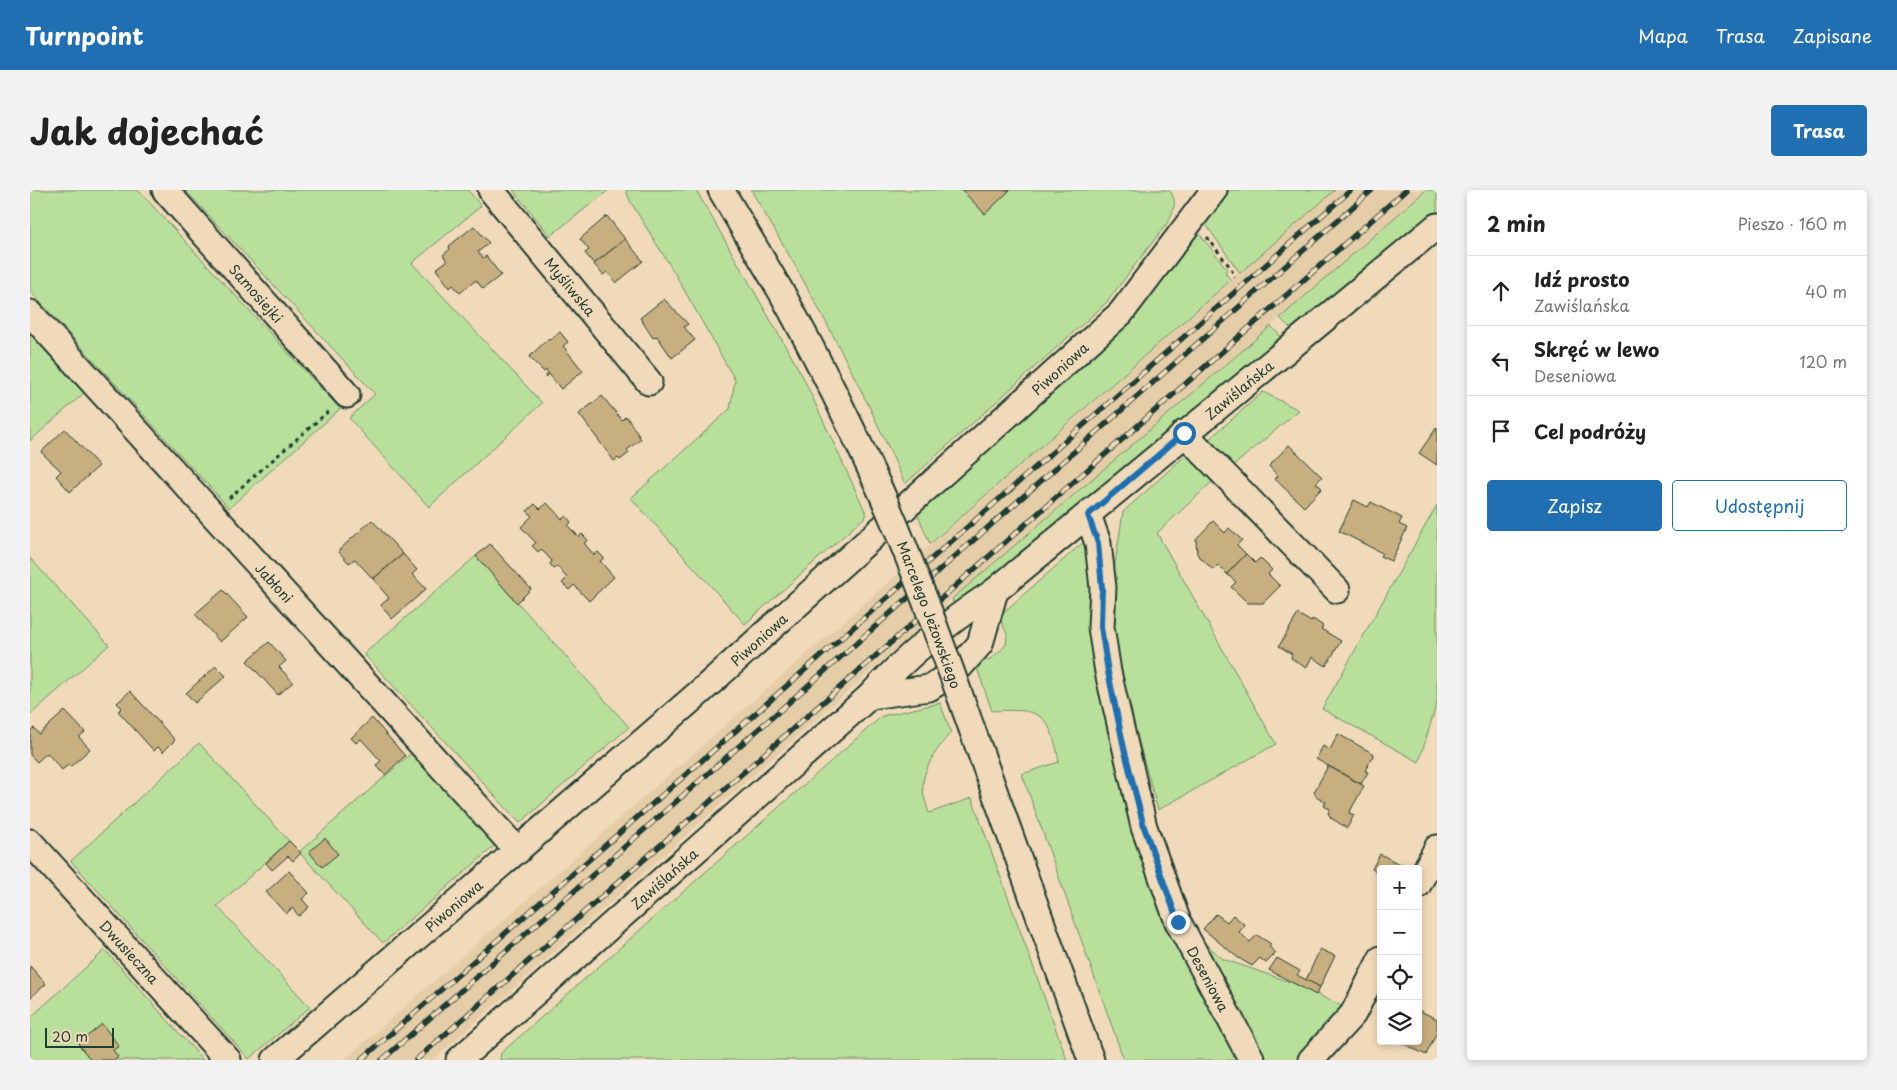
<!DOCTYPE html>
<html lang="pl">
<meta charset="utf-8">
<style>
:root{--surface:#fff;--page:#f2f2f2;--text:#222;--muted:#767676;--line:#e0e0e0;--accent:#1f6fb2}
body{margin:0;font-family:"Playpen Sans",sans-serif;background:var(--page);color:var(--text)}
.controls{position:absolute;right:15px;bottom:15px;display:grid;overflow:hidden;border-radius:5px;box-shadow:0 2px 8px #0003}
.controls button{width:45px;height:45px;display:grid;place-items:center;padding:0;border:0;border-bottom:1px solid var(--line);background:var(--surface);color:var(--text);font:25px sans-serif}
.scale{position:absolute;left:15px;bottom:12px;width:69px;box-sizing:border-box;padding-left:5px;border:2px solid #1f3d34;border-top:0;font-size:14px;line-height:18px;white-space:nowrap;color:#1f3d34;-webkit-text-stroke:4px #f1dab9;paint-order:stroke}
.stop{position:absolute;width:15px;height:15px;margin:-11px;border:4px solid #1f6fb2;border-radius:50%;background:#fff}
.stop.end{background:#1f6fb2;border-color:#fff;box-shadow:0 1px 5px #0008}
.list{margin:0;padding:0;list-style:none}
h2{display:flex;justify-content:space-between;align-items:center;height:65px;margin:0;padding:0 20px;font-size:21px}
h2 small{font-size:16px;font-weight:400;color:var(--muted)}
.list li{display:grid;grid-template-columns:32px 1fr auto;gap:15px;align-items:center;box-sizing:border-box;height:70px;padding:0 20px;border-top:1px solid var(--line)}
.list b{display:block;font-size:19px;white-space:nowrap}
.list p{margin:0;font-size:16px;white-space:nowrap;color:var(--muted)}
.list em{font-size:16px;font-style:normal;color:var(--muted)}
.actions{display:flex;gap:10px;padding:15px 20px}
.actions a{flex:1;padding:11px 0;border:1px solid var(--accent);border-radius:5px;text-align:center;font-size:18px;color:var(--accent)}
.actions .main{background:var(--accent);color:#fff}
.icon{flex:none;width:28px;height:28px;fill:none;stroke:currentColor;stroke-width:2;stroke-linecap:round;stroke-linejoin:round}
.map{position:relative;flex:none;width:1407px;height:870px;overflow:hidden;border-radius:5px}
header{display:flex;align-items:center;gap:30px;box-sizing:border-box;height:70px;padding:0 25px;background:var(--accent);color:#fff}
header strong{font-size:24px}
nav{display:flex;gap:28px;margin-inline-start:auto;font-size:18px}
.intro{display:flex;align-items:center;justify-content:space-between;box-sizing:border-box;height:120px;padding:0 30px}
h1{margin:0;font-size:35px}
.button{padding:12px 22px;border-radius:5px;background:var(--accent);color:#fff;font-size:18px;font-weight:700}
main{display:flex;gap:30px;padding:0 30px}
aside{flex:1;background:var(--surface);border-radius:5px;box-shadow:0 2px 8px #0003}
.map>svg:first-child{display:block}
.built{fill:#e5cda8}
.green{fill:#b9e09b;stroke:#6c8e68}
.building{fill:#c8af7f;stroke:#1f3d34}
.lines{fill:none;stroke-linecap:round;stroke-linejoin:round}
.minor-casing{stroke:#1f3d34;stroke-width:29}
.path{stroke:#1f3d34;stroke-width:3;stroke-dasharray:4 4;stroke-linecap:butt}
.minor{stroke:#f1dab9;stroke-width:25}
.rail-casing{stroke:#1f3d34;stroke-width:5.5}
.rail{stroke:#f1dab9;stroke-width:4;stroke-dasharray:11;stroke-linecap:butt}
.minor-bridge-casing{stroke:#1f3d34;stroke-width:29;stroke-linecap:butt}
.minor-bridge{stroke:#f1dab9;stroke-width:25}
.route{stroke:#1f6fb2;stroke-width:6}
.labels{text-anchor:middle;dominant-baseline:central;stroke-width:4;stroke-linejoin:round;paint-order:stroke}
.street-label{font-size:14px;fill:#1f3d34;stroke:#f1dab9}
</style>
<header>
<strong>Turnpoint</strong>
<nav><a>Mapa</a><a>Trasa</a><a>Zapisane</a></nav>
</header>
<div class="intro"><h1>Jak dojechać</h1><a class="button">Trasa</a></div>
<main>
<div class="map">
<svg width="1407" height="870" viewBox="0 0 1407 870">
<rect width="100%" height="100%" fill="#f1dab9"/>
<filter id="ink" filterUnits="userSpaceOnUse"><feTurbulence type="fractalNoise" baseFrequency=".02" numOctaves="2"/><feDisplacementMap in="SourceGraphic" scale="10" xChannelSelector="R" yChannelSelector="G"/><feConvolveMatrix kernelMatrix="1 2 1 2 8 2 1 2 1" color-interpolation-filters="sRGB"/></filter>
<g filter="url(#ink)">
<polygon class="built" points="1305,0 1396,0 1250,128 922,409 403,870 314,870"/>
<g class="green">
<polygon points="0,0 108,0 310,219 199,318 0,101"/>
<polygon points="155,0 438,0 451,16 382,73 512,213 399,317 319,228 345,204"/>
<polygon points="483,0 579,0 520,46"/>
<polygon points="596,0 666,0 772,185 837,325 715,434 601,308 700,219 705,190 644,82 600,11"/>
<path d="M721,0h418c9,11 5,20 -1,32l-62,81 -201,181c-45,-102 -97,-199 -154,-294z"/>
<polygon points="1200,0 1305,0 1210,83 1174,32"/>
<polygon points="1396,0 1407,0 1407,27 1266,144 1250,128"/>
<polygon points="1167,41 1197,79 1195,83 1201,90 900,354 886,320"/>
<polygon points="1241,136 1256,152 926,421 922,409"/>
<polygon points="0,143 54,203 0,251"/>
<polygon points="1233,202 1269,220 1203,276 1178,250"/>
<polygon points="1158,263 1183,291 1127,343 1246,554 1128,620 1097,511 1083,455 1083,387 1093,322"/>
<polygon points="1407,315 1407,512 1389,572 1292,519"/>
<path d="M1057,349l11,124 140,397h-114l-102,-286 37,-12c-9,-49 -18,-54 -67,-51l-16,-46 16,-7 14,-13 1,-11 -8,-18z"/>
<polygon points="446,366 599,537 490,633 334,464"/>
<polygon points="0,368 79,455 0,525"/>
<path d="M910,513l11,29c-13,16 -30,37 -28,59 1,7 4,15 6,22l43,-15 95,262h-567l1,-7 381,-337z"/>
<polygon points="169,553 259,651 187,716 280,817 219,869 41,671"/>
<polygon points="384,561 468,653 353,753 269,662"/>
<polygon points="1175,753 1193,769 1263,793 1318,819 1282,852 1268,870 1235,870"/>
<polygon points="75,760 173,870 0,870 0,828"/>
</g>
<g class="building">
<polygon points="932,0 980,0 955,24"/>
<polygon points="577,26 595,49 564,74 555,63 559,60 550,49"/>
<polygon points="444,36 459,53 448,62 453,68 456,66 471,85 453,99 446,90 430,103 423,95 420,98 406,79 417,71 413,65 420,59 419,56"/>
<polygon points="595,49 613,71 586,93 577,82 573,85 564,74"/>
<polygon points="634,109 658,134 654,137 665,150 642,168 627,146 623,148 610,128"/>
<polygon points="530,142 538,152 533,156 553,181 531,199 519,184 515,187 518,183 516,180 514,182 499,167 519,148 520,150"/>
<polygon points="572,206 592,230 596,226 611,249 597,260 599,263 590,270 588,268 584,271 549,224"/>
<polygon points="1407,237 1407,275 1389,263"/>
<polygon points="35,239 69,276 40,302 26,286 31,281 11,262"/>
<polygon points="1259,255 1292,287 1286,293 1292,298 1274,317 1245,289 1248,286 1239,276"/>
<polygon points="1324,310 1338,317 1341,312 1372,328 1369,334 1377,338 1361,371 1350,366 1352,363 1309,341"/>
<polygon points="517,313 532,329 536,326 541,332 538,336 549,347 552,344 558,350 554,353 564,365 568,362 574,368 570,371 584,387 559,411 544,395 539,400 532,393 537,388 527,376 524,379 520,374 522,371 511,359 508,362 502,356 506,353 491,337 502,326 497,321 505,314 510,319"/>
<polygon points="342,330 373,364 343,389 325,369 319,373 308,361"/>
<polygon points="1183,331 1195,343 1199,338 1212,350 1207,355 1216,364 1197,384 1188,375 1183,380 1167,364 1166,349"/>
<polygon points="460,354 501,399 487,413 446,366"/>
<polygon points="373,364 387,380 382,384 396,399 362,429 351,415 359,408 343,389"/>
<polygon points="1216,364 1225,373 1230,368 1242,380 1238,384 1250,396 1233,413 1218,413 1201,397 1206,392 1197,384"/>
<polygon points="193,400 218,427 190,452 165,424"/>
<polygon points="1268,424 1281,432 1283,429 1293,436 1291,439 1311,451 1296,476 1282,467 1276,478 1261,468 1262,464 1249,456"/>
<polygon points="239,452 256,471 249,477 263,492 248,505 217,471"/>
<polygon points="186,476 196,486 165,513 156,503"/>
<polygon points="100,501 145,550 133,562 128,557 124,561 88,521 92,518 87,513"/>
<polygon points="35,521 55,542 49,547 60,559 40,577 38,575 32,580 17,563 7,572 0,565 0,541 4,538 9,544"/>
<polygon points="342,528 375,566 355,585 346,575 351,571 331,549 326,553 321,548"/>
<polygon points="1308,544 1344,564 1335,581 1338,582 1331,594 1286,569 1293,556 1300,560"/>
<polygon points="1298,576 1334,596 1319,623 1324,625 1317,638 1301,628 1298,623 1300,619 1294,616 1296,612 1286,606 1284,602"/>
<polygon points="295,648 308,664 292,677 279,662"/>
<polygon points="259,651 271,663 263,671 258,666 242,680 236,673"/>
<polygon points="1350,664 1379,679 1351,679 1351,683 1342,679"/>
<polygon points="259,681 279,703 272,709 279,717 269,726 262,718 256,724 236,702"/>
<polygon points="1186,724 1197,732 1203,725 1215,735 1209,742 1220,752 1227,745 1241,754 1239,757 1246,763 1236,773 1230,768 1222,776 1207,767 1173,739"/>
<polygon points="1290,759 1305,766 1290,797 1276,790"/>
<polygon points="1247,768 1270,781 1267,785 1290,797 1286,805 1239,780"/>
<polygon points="0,776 16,794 0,808"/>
<polygon points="1388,820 1407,829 1407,842 1396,865 1368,851 1388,851"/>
<polygon points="72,834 89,856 83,860 88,867 85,870 61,870 48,854"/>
</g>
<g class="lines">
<g class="minor-casing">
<g id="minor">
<path id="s1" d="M135,0l182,205"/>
<path id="s2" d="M461,0l158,192"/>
<polyline points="691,0 753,105"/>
<path id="s3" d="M0,123l488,538"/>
<polyline points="1154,243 1307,400"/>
<path id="s4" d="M1058,325l10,28 5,45 -2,39 7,45 36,155 34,95 74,138"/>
<polyline points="840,506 899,498 927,480 950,454 965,401"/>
<polyline points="942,539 1061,870"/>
<path id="s5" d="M0,652l198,218"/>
<polyline points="1388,695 1407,658"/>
<path id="s6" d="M245,870l424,-367 422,-380 93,-123"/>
<path id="s7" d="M429,870l411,-364c34,-38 81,-76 125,-105l442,-365"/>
<polyline points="1281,870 1323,824 1351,769"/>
</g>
</g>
<g class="path">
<polyline points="1177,47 1200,77 1205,87"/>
<polyline points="199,308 300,220"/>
</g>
<use href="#minor" class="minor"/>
<g class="rail-casing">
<g id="rail">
<polyline points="331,870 1321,0"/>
<polyline points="352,870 1342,0"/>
<polyline points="386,870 1376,0"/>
</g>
</g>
<use href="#rail" class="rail"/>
<g class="minor-bridge-casing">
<g id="minor-bridge">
<path id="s8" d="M753,105c35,64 68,130 98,197 34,77 62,157 91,237"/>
</g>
</g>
<use href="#minor-bridge" class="minor-bridge"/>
</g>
</g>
<g class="lines" filter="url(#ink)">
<polyline class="route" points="1148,732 1114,637 1094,558 1078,482 1071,437 1072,398 1068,353 1058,325 1154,243"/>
</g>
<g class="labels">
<g class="street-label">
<text stroke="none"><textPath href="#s2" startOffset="125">Myśliwska</textPath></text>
<text stroke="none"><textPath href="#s1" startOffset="138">Samosiejki</textPath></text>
<text stroke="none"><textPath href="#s6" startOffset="1046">Piwoniowa</textPath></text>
<text stroke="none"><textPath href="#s7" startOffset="1029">Zawiślańska</textPath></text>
<text stroke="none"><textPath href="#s3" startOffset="364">Jabłoni</textPath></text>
<text stroke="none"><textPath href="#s8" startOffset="352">Marcelego Jeżowskiego</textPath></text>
<text stroke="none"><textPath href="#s6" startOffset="641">Piwoniowa</textPath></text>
<text stroke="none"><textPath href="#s7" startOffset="274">Zawiślańska</textPath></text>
<text stroke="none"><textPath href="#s6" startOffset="236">Piwoniowa</textPath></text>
<text stroke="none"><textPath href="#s5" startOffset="148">Dwusieczna</textPath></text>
<text stroke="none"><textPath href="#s4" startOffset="484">Deseniowa</textPath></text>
</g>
</g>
</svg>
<div class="controls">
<button>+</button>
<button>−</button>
<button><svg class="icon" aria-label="locate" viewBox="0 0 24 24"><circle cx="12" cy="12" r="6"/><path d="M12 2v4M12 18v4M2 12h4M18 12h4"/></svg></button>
<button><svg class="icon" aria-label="layers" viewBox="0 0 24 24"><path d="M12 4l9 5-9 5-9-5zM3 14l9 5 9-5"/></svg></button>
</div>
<div class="scale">20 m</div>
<div class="stop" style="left:1154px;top:243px"></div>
<div class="stop end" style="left:1148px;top:732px"></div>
</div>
<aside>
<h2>2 min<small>Pieszo · 160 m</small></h2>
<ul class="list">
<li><svg class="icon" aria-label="ahead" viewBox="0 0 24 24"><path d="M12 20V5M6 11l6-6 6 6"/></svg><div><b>Idź prosto</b><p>Zawiślańska</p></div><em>40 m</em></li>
<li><svg class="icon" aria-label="left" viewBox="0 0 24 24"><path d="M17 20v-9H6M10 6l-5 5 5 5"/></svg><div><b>Skręć w lewo</b><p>Deseniowa</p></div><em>120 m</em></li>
<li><svg class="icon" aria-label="arrive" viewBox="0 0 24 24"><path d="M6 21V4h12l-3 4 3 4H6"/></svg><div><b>Cel podróży</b></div></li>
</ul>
<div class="actions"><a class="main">Zapisz</a><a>Udostępnij</a></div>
</aside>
</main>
